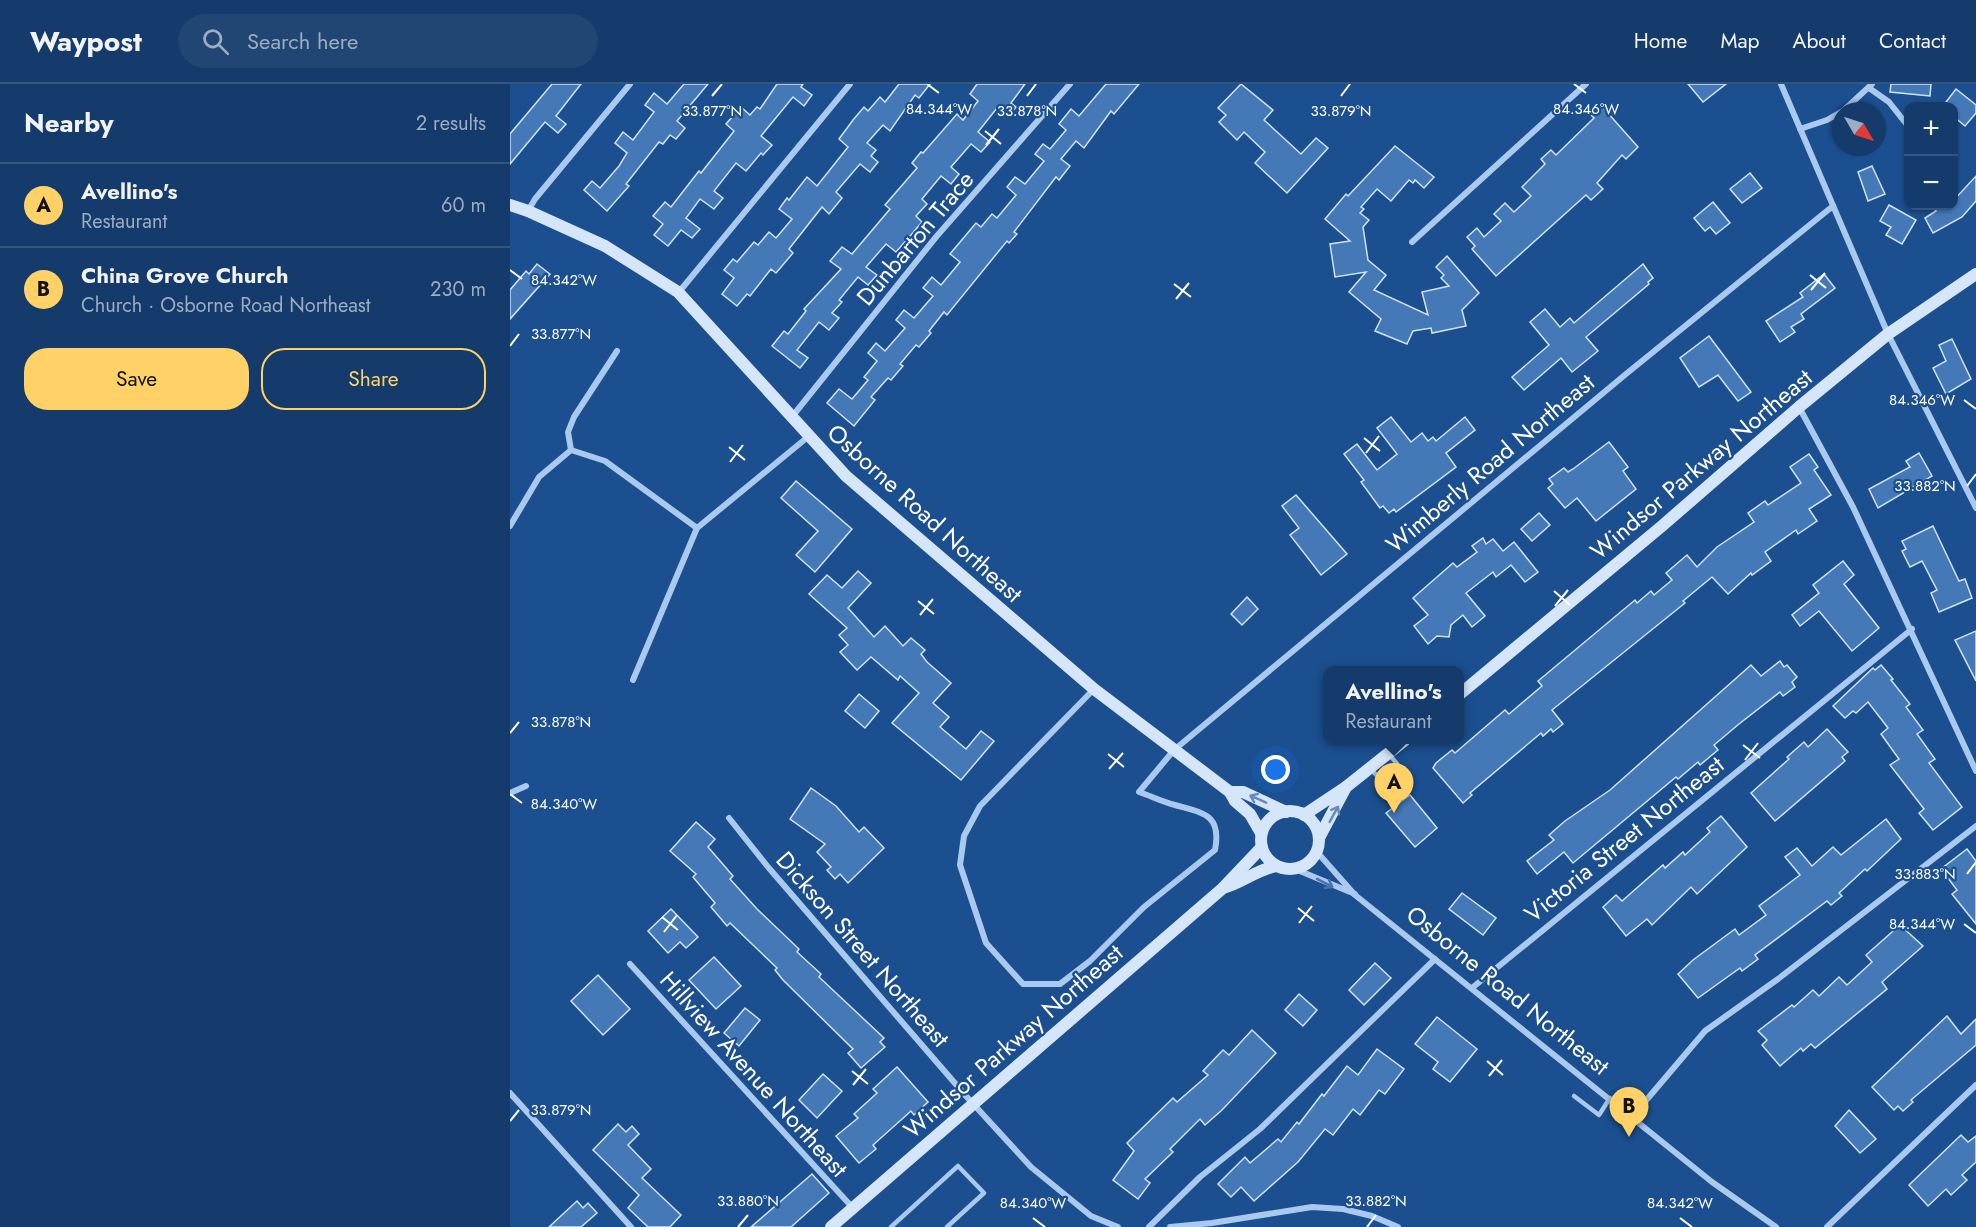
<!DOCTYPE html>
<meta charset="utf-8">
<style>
:root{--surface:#143b6b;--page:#214673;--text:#f1f3f6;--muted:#9dadc1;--line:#33557e;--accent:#ffd166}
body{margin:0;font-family:Jost,sans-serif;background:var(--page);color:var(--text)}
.controls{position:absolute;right:18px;top:18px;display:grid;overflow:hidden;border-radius:12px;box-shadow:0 2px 4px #0004}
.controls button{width:54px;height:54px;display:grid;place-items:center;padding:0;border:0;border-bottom:2px solid var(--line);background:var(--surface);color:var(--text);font:30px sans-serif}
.compass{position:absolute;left:1322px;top:18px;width:54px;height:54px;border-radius:50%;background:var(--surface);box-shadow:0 2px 4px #0004;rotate:129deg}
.you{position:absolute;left:766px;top:686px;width:21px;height:21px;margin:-15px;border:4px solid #fff;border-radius:50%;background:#1a73e8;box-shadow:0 0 0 9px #1a73e833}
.badge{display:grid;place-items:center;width:39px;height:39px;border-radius:50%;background:var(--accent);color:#111;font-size:20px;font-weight:700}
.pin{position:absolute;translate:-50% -50px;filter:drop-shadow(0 2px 3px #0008)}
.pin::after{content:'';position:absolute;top:32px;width:21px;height:18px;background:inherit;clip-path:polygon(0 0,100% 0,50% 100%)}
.popup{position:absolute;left:813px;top:582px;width:141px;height:78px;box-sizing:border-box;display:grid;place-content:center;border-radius:12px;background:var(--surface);filter:drop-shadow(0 2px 4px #0005);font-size:20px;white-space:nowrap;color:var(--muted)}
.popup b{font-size:22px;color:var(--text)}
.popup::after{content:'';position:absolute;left:50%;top:100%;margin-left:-12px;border:12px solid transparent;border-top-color:var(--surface)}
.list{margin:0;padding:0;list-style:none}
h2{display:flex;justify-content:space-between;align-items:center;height:78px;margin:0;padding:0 24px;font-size:26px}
h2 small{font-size:20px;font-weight:400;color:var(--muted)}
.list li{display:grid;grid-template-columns:39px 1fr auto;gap:18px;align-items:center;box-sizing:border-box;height:84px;padding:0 24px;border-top:2px solid var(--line)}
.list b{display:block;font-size:22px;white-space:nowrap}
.list p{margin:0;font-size:20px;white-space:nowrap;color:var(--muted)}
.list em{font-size:20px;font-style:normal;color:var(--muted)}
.actions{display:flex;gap:12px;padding:18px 24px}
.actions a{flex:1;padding:14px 0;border:2px solid var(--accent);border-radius:24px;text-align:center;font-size:21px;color:var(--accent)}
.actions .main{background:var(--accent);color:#111}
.icon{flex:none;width:33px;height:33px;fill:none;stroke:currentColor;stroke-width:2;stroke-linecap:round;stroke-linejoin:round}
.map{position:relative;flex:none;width:1466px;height:1143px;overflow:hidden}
header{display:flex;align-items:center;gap:36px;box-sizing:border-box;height:84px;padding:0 30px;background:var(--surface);border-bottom:2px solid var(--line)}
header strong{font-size:28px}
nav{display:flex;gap:33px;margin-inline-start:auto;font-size:21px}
.search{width:420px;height:54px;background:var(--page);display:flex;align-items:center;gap:15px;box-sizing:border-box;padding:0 21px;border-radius:33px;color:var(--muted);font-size:22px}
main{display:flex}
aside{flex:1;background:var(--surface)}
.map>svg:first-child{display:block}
.building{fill:#4478b7;stroke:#cfe3fa;stroke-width:1.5}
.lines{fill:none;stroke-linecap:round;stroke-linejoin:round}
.lane{stroke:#a9c9ee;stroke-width:4.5}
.street{stroke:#a9c9ee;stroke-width:6}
.secondary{stroke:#d6e6fa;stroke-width:12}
.oneway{stroke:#668bba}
.oneway2{stroke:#4674ac}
.ticks{fill:none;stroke:#fff;stroke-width:2}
.labels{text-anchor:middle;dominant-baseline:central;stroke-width:4.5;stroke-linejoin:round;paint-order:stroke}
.street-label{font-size:24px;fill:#fff;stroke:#1b4f8f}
.ticks-label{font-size:15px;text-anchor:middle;fill:#fff;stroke:#1b4f8f;stroke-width:4.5;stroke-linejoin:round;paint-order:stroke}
</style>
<header>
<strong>Waypost</strong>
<div class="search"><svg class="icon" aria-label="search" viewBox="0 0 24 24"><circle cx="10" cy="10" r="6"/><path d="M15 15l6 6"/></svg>Search here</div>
<nav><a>Home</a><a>Map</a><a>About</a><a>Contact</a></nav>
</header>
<main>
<aside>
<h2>Nearby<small>2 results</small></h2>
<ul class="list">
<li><span class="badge">A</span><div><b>Avellino's</b><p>Restaurant</p></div><em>60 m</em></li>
<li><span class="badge">B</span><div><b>China Grove Church</b><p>Church · Osborne Road Northeast</p></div><em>230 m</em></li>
</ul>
<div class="actions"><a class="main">Save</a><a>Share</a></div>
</aside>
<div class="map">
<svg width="1466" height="1143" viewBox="0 0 1466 1143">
<rect width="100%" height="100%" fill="#1b4f8f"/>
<g class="building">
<polygon points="42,0 71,0 46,32 56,40 48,49 35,38 0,80 0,50"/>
<polygon points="174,0 198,0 167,37 175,44 166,55 160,51 153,60 149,58 116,100 119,102 97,127 74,106 82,97 90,104 109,82 117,69 105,59 113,48 123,56 144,28 135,21 144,9 157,20"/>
<polygon points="267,0 293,0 291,3 302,11 294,22 283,13 251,52 262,61 253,71 251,69 236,87 226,79 204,107 213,114 204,125 190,115 176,134 190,145 182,154 171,146 158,162 144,151 153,140 143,132 155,118 161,123 189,87 191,89 224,47 216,40 231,23 240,31 247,23 250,25"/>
<polygon points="389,0 420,0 409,14 405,11 380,47 373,41 357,59 366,66 361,72 368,78 360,88 350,80 326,108 332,114 319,130 312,123 279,165 283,169 266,189 261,185 240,212 237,210 227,222 212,210 224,194 214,186 223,175 227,178 244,158 248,161 259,148 266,154 282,135 269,125 277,114 279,116 297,93 307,102 338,63 329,55 343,36 354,23 358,27 370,13 375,18"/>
<polygon points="467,0 515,0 501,19 506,23 498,33 487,24 468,48 480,58 471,68 461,60 441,83 449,90 441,100 431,92 412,115 417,120 406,132 412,138 401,151 386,168 376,160 356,183 367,191 358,201 348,193 329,216 332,218 322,229 329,234 319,246 309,238 287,266 298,274 290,284 262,262 274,247 278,250 296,227 294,225 331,185 320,177 332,163 342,170 380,125 375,121 407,84 402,79 411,68 413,69 447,30 453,36 468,17 460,10"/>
<polygon points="596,0 629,0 604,30 601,27 574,64 566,57 551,75 560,82 549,96 546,93 504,148 507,150 499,159 497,157 437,231 434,228 419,247 421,249 409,263 406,261 390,280 393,282 381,296 378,294 361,313 365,316 344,342 317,319 329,305 342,315 358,296 354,293 367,277 358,269 366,259 375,267 395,244 386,236 394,226 404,234 423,212 413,204 422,193 431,201 450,178 440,170 466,139 471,143 482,130 487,134 506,111 497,103 505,93 515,100 534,77 525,70 533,60 540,65 556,46 549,40 561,25 569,32"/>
<polygon points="731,0 763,26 754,36 791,70 806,54 818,64 777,109 745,79 755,68 734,48 727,56 709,38 716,31 708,24"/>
<polygon points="1178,0 1216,0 1193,18"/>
<polygon points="1381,0 1421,0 1420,12 1380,8"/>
<polygon points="1446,5 1466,21 1466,29 1455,42 1443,32 1443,22 1436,18"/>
<polygon points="1089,19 1128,63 1116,75 1112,71 1087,99 1093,105 1081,116 1076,111 986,192 962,165 965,162 957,153 967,144 974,153 991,137 984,130 995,119 1004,128 1021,112 1012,103 1035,80 1031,75 1041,66 1046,71 1084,34 1079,29"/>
<polygon points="885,62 924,93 914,104 905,96 903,99 899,96 881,117 867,105 851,123 854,125 850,129 859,136 853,143 858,176 876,191 864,206 918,231 912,208 939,202 931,194 934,191 926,183 937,172 969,209 952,226 956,242 922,249 921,244 903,247 897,260 865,247 871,235 839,208 856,188 825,193 820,160 840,157 815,135 836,110 838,112"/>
<polygon points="1362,82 1375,110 1358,117 1348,88"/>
<polygon points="1240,89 1252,104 1232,119 1220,105"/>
<polygon points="1466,92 1466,117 1452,133 1423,149 1415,134 1426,127 1423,122 1443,122 1443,117"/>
<polygon points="1203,118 1220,139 1206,150 1200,143 1195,147 1184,134"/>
<polygon points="1379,121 1406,136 1392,160 1376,151 1381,143 1370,137"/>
<polygon points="27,180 40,190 0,235 0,206 16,187 19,190"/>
<polygon points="1133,180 1143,194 1138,198 1139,200 1076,253 1088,267 1062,288 1051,274 1014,306 1002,293 1039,261 1020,238 1035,225 1050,243 1060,234 1064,239"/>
<polygon points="1314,190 1325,204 1291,230 1294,235 1281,243 1285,248 1270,258 1256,237 1293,213 1290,209"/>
<polygon points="1199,252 1241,308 1228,317 1208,291 1189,303 1170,274"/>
<polygon points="1442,255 1461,295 1436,310 1423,284 1436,277 1429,261"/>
<polygon points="881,333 901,358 912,349 918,357 923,353 926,357 955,333 965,346 936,369 946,383 886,428 884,425 879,429 873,422 870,424 851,398 854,396 834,370 847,360 867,386 887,370 867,344"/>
<polygon points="1099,358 1118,383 1113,387 1126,405 1086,437 1067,414 1055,424 1038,404 1043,400 1039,395 1054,384 1058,388 1063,385"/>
<polygon points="1409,369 1422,392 1368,424 1359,405 1400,383 1396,377"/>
<polygon points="1299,370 1308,383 1304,386 1321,411 1299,425 1307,437 1288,450 1286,446 1255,468 1261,477 1242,491 1241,489 1218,510 1202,493 1173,517 1175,519 1042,626 1053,640 1043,648 1041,645 1033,652 1031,649 960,709 962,711 953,719 923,684 926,679 942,666 945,669 995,626 999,630 1032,602 1028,597 1125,516 1127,519 1141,507 1144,511 1162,496 1156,489 1177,471 1187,483 1207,463 1244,438 1238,429 1255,417 1258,421 1291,399 1280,383"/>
<polygon points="286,397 342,445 305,488 286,471 308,447 271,414"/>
<polygon points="786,411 837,470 811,491 780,451 789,444 772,422"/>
<polygon points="1029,429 1040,441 1022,457 1011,445"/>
<polygon points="1423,442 1449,497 1455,495 1462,514 1429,528 1421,509 1427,506 1412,477 1400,483 1392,467 1396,465 1392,457"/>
<polygon points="973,454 976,460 983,455 993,467 1004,458 1028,488 1015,498 1001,481 986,493 983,488 956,509 975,532 962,543 953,531 941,541 939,553 927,552 918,560 904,542 918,531 903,514 943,479 947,483 967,468 962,462"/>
<polygon points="1333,477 1344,491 1334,500 1369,544 1342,567 1309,527 1290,542 1282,531 1309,509 1303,501"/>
<polygon points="348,487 361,499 338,524 364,553 375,542 393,562 401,554 415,566 411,570 417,578 441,599 423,619 439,633 430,643 456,665 471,647 484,657 451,696 382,639 409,609 390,592 388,596 361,573 347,586 330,568 338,561 329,551 337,544 299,510 317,491 332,504"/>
<polygon points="737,513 748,525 732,541 721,530"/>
<polygon points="1466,547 1466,597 1445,556"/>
<polygon points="1270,577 1274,583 1277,581 1287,593 1282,598 1285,603 1273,612 1270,608 1229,640 1204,661 1208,666 1190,681 1188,678 1168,695 1166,693 1063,779 1054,768 1027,790 1017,777 1044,756 1039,751 1055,737 1100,706 1241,581 1251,592"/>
<polygon points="1371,581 1383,595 1381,596 1400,620 1396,623 1413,646 1407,650 1425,675 1419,679 1452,723 1423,746 1409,729 1414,725 1380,681 1389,675 1371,650 1378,644 1358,618 1346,629 1343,627 1335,634 1323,622 1363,584 1365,586"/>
<polygon points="349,610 369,627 355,644 335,627"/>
<polygon points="1317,645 1338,668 1332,673 1335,677 1265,737 1241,709 1279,675 1277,673 1294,658 1298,663"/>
<polygon points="301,704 326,722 349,748 354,743 374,764 338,799 330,790 325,795 317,786 321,783 307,768 315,760 280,735"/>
<polygon points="900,711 927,744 905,763 876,729"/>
<polygon points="1211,732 1237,763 1187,810 1181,803 1142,841 1137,835 1116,852 1093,823 1106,811 1112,817 1153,781 1155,784 1173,768 1175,771 1200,748 1197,744"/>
<polygon points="1376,735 1391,755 1357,787 1355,785 1329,809 1332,812 1321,821 1317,817 1245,871 1248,875 1232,887 1230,884 1188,914 1168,890 1183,876 1225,845 1229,851 1256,831 1249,822 1290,791 1275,773 1287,764 1302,782 1323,763 1331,771"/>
<polygon points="186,738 205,755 198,763 223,792 220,795 247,825 289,865 287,868 311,890 309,893 374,954 370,958 375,963 351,984 338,969 343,965 273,896 265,886 267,884 220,839 217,842 201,823 205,819 183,793 186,790 160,767"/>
<polygon points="1457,765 1466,777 1466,840 1442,810 1447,806 1431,785"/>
<polygon points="952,809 986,834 973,851 939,825"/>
<polygon points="161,825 188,853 176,864 170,858 158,869 138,847"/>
<polygon points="1390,841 1413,862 1372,898 1377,905 1305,964 1301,960 1293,967 1291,964 1270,982 1252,961 1257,956 1248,947 1282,921 1284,923 1303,906 1309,912 1329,893 1337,901 1362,878 1356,871"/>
<polygon points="204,873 231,902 206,925 179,896"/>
<polygon points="865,879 881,894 854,921 839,906"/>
<polygon points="88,891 120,925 93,951 61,917"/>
<polygon points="789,910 807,926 793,942 775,926"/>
<polygon points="235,924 250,936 229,962 214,949"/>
<polygon points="1437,932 1451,950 1466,935 1466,961 1401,1016 1403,1018 1393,1027 1388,1022 1384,1026 1362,1003"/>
<polygon points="927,933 967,965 940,998 923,985 928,978 905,960"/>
<polygon points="742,946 766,969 712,1026 695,1041 690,1035 660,1065 663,1068 635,1095 640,1099 628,1115 603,1096 624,1067 617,1059 663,1014 667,1018 698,991 693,987 713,966 719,971"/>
<polygon points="867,965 894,985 875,1010 869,1006 850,1031 843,1025 823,1051 815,1045 788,1078 744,1117 731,1103 721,1113 708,1100 735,1073 740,1079 768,1055 771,1058 787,1038 789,1040 812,1010 814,1012 837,982 848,991"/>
<polygon points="387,983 418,1018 404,1031 401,1027 363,1061 366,1065 349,1079 326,1052 348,1034 344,1030 367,1009 363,1005"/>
<polygon points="313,990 332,1007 307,1034 289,1016"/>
<polygon points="1339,1026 1366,1055 1350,1069 1325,1042"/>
<polygon points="108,1040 116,1048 122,1042 129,1050 118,1061 141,1085 132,1094 171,1131 160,1143 138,1143 118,1124 129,1111 83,1066"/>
<polygon points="1451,1051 1458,1058 1466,1052 1466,1078 1452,1091 1457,1096 1441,1111 1436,1105 1418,1122 1399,1101"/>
<polygon points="302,1090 319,1109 281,1143 241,1143"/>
<polygon points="67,1117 73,1124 78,1119 87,1129 71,1143 39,1143"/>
</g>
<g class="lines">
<g class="lane">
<polyline points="861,685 875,701 893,687 878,669"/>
<polyline points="1064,1012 1089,1031 1100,1014"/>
<polyline points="381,1143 448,1082 474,1109 437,1143"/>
</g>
<g class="street">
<polyline points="1271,0 1378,250 1466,424"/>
<polyline points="1359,4 1379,18 1398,42"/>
<polyline points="1333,27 1362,0"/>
<polyline points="1290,45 1317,36 1331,28"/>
<polyline points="18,127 25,115 120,0"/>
<polyline points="902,158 1076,0"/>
<polyline points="169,208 340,0"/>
<polyline points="1289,323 1343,423 1466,687"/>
<polyline points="281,334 426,153 560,0"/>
<polyline points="61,366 58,348 64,333 107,267"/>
<polyline points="0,442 29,393 61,366 95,377 187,444"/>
<polyline points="123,596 187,444 299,352"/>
<path d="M584,605l-114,117 -16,30 -4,29 26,78 37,41h37l30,-23 54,-54 71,-57c7,-36 -12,-37 -40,-45 -12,-3 -24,-9 -36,-13l35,-42 452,-376 207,-168"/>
<polyline points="0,709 16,702"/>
<polyline points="219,734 258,783 456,1012 521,1083 581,1132 608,1143"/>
<polyline points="807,768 845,811 1202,1098 1266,1143"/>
<polyline points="785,785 845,810"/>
<polyline points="120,880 342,1123"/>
<polyline points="962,904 1402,545"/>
<polyline points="0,1009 121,1143"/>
<polyline points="1122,1033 1195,947 1268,895 1466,742"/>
<polyline points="639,1143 690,1093 750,1045 925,875"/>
<polyline points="660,1143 702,1139 802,1123 833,1125 862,1132 888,1143"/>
<polyline points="1317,1143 1466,1001"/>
</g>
<g class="secondary">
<polyline points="0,121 18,127 95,162 168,208 336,392 584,605 720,708 725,717 740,730 751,749"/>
<polyline points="950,610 1152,442 1289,323 1378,250 1466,190"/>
<polyline points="720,708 733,708 776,728"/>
<circle cx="780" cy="756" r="29"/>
<polyline points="794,731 836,703 895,656"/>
<polyline points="809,754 836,703"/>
<path d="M713,804c19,-5 33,-18 53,-22"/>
<polyline points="321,1143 713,804 752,763"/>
</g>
</g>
<defs><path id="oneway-shaft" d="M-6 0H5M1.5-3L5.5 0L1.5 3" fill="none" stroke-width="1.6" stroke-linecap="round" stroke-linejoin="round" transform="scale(1.5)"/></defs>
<g class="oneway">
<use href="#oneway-shaft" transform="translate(748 715) rotate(-156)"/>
<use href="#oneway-shaft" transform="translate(824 730) rotate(-61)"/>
</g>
<use class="oneway2" href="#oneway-shaft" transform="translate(815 799) rotate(27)"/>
<path class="ticks" d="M417,0l12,9M1064,0l12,9M202,12l10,-12M517,12l9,-12M831,12l9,-12M475,47l16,13M476,61l13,-16M0,186l12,9M1300,191l16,13M664,200l17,13M1301,206l14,-17M666,215l13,-16M0,262l9,-12M1454,316l12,9M854,354l16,13M219,363l16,13M856,369l13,-17M220,378l13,-17M1457,402l9,-12M1044,507l16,14M408,517l16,13M1045,522l13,-16M410,531l13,-16M0,649l9,-11M1233,661l17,13M598,670l16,13M1235,676l13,-17M599,685l14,-16M0,710l12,9M1457,790l9,-12M788,824l16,13M152,833l16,13M789,839l13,-17M1454,840l12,9M154,848l13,-17M977,977l16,14M342,987l16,13M979,992l13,-16M343,1001l13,-16M0,1037l9,-11M523,1134l12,9M1170,1134l12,9M228,1143l10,-12M857,1143l9,-12"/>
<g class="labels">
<g class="street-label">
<text transform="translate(405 154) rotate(-50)">Dunbarton Trace</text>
<text transform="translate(980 379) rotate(-40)">Wimberly Road Northeast</text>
<text transform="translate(1191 380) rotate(-40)">Windsor Parkway Northeast</text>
<text transform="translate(415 429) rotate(42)">Osborne Road Northeast</text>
<text transform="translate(1114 755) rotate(-39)">Victoria Street Northeast</text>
<text transform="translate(353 865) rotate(49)">Dickson Street Northeast</text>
<text transform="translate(998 906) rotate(39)">Osborne Road Northeast</text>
<text transform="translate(503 957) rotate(-41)">Windsor Parkway Northeast</text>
<text transform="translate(244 990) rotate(48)">Hillview Avenue Northeast</text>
</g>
</g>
<g class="ticks-label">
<text x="429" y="30">84.344°W</text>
<text x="1076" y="30">84.346°W</text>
<text x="202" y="32">33.877°N</text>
<text x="831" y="32">33.879°N</text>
<text x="517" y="32">33.878°N</text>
<text x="54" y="201">84.342°W</text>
<text x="51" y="255">33.877°N</text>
<text x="1412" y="321">84.346°W</text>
<text x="1415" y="407">33.882°N</text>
<text x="51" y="643">33.878°N</text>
<text x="54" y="725">84.340°W</text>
<text x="1415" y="795">33.883°N</text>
<text x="1412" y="845">84.344°W</text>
<text x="51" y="1031">33.879°N</text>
<text x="238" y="1122">33.880°N</text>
<text x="866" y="1122">33.882°N</text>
<text x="523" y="1124">84.340°W</text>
<text x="1170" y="1124">84.342°W</text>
</g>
</svg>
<div class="controls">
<button>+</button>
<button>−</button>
</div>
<svg class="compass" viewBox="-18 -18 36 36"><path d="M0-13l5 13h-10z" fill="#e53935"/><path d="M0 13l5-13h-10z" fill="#9dadc1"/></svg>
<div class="you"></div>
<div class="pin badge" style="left:884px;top:729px">A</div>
<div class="popup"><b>Avellino's</b>Restaurant</div>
<div class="pin badge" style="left:1119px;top:1053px">B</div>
</div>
</main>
